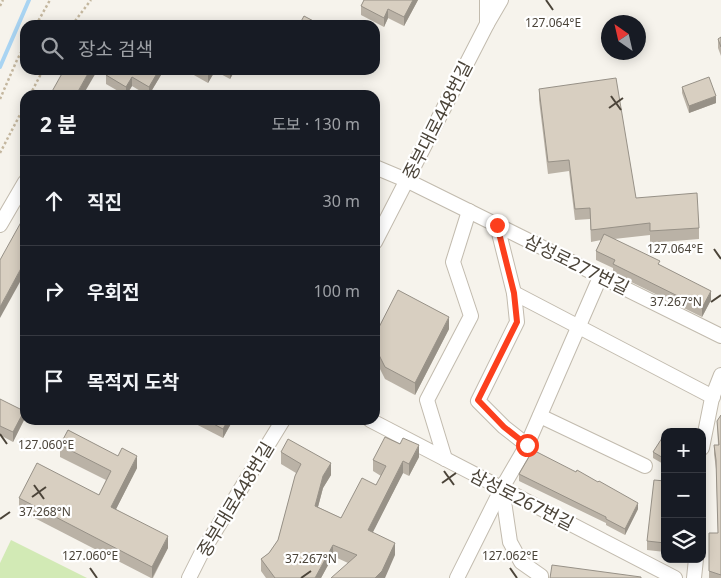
<!DOCTYPE html>
<html lang="ko">
<meta charset="utf-8">
<style>
:root{--surface:#171b24;--page:#20242c;--text:#f1f3f6;--muted:#9ea1a6;--line:#363941}
body{margin:0;font-family:"Noto Sans","Noto Sans KR",sans-serif;background:var(--page);color:var(--text)}
.controls{position:absolute;right:15px;bottom:15px;display:grid;overflow:hidden;border-radius:10px;box-shadow:0 2px 12px #0003}
.controls button{width:45px;height:45px;display:grid;place-items:center;padding:0;border:0;border-bottom:1px solid var(--line);background:var(--surface);color:var(--text);font:25px sans-serif}
.compass{position:absolute;left:601px;top:15px;width:45px;height:45px;border-radius:50%;background:var(--surface);box-shadow:0 2px 12px #0003;rotate:326deg}
.stop{position:absolute;width:15px;height:15px;margin:-11px;border:4px solid #fc3f1d;border-radius:50%;background:#fff}
.stop.end{background:#fc3f1d;border-color:#fff;box-shadow:0 1px 5px #0008}
.list{margin:0;padding:0;list-style:none}
h2{display:flex;justify-content:space-between;align-items:center;height:65px;margin:0;padding:0 20px;font-size:21px}
h2 small{font-size:16px;font-weight:400;color:var(--muted)}
.list li{display:grid;grid-template-columns:32px 1fr auto;gap:15px;align-items:center;box-sizing:border-box;height:90px;padding:0 20px;border-top:1px solid var(--line)}
.list b{display:block;font-size:19px;white-space:nowrap}
.list em{font-size:16px;font-style:normal;color:var(--muted)}
.icon{flex:none;width:28px;height:28px;fill:none;stroke:currentColor;stroke-width:2;stroke-linecap:round;stroke-linejoin:round}
.map{position:relative;flex:none;width:721px;height:578px;overflow:hidden}
.search{position:absolute;background:var(--surface);box-shadow:0 2px 12px #0003;left:20px;top:20px;width:360px;height:55px;display:flex;align-items:center;gap:12px;box-sizing:border-box;padding:0 18px;border-radius:15px;color:var(--muted);font-size:19px}
.panel{position:absolute;background:var(--surface);box-shadow:0 2px 12px #0003;left:20px;top:90px;width:360px;height:335px;border-radius:15px}
.map>svg:first-child{display:block}
.green{fill:#d2eab5}
.lines{fill:none;stroke-linecap:round;stroke-linejoin:round}
.stream{stroke:#a9d4f2;stroke-width:4}
.minor-casing{stroke:#c2bbae;stroke-width:16}
.path{stroke:#c4b79f;stroke-width:2.5;stroke-dasharray:2.5 2.5;stroke-linecap:butt}
.minor{stroke:#fff;stroke-width:14}
.wall{fill:#bab2a6}
.shaded-wall{fill:#979187}
.building{fill:#d8cfc1;stroke:#979187}
.route{stroke:#fc3f1d;stroke-width:6}
.ticks{fill:none;stroke:#4b4439;stroke-width:2}
.labels{text-anchor:middle;dominant-baseline:central;stroke-width:4.5;stroke-linejoin:round;paint-order:stroke}
.street-label{font-size:18px;fill:#4b4439;stroke:#fff}
.ticks-label{font-size:12px;text-anchor:middle;fill:#4b4439;stroke:#fff;stroke-width:4.5;stroke-linejoin:round;paint-order:stroke}
</style>
<div class="map">
<svg width="721" height="578" viewBox="0 0 721 578">
<rect width="100%" height="100%" fill="#f6f3ec"/>
<polygon class="green" points="11,540 87,578 0,578 0,563"/>
<g class="lines">
<polyline class="stream" points="0,67 29,0"/>
<g class="minor-casing">
<g id="minor">
<polyline points="487,24 487,0"/>
<polyline points="375,167 406,180 721,336"/>
<polyline points="0,225 25,182"/>
<polyline points="497,225 514,293 517,322 478,401 504,427 527,445"/>
<polyline points="375,242 487,24 501,0"/>
<polyline points="514,293 713,397"/>
<polyline points="540,416 645,466"/>
<polyline points="370,420 675,578"/>
<polyline points="702,448 712,398 721,375"/>
<polyline points="445,459 427,400 471,316 453,262 469,211"/>
<polyline points="502,488 510,542 521,562 541,576 541,578"/>
<polyline points="189,578 201,554 283,420"/>
<polyline points="457,578 502,488 527,445 601,275"/>
<polyline points="694,578 696,559"/>
</g>
</g>
<g class="path">
<polyline points="0,6 3,0"/>
<polyline points="36,25 50,0"/>
<polyline points="72,25 91,0"/>
<polyline points="30,95 43,70"/>
<polyline points="0,99 17,60 25,45"/>
<polyline points="0,153 25,105"/>
</g>
<use href="#minor" class="minor"/>
</g>
<g class="wall">
<polygon points="364,0 418,0 404,26 388,18 384,27 361,15 361,6"/>
<polygon points="721,37 721,56 718,48 718,39"/>
<polygon points="109,70 164,70 149,95 147,95 132,86 127,95 125,95 106,84 106,75"/>
<polygon points="185,70 235,70 230,79 215,71 208,83"/>
<polygon points="682,87 716,103 689,113 682,93"/>
<polygon points="539,89 636,198 699,228 699,239 650,243 650,235 614,239 660,265 711,300 702,317 613,273 613,268 596,260 596,251 601,240 591,242 590,219 575,220 569,171 548,174 539,100"/>
<polygon points="449,329 415,395 385,379 375,359 375,335"/>
<polygon points="0,399 24,420 13,442 0,435"/>
<polygon points="721,415 721,578 709,578 709,533 718,533 716,469 714,454 714,445 718,445 717,421"/>
<polygon points="188,420 233,420 223,438"/>
<polygon points="665,435 665,465 653,458 653,452"/>
<polygon points="60,445 137,468 116,509 168,548 153,578 151,578 19,510 19,498 99,495 106,480 60,457"/>
<polygon points="281,452 331,475 323,488 318,507 341,518 376,485 381,476 373,471 373,460 419,457 409,476 403,473 372,533 395,555 348,563 333,556 321,578 266,578 261,571 261,559 269,553 278,540 296,473 281,464"/>
<polygon points="519,474 638,509 625,535 606,525 606,523 519,481"/>
<polygon points="665,481 665,552 647,550 647,541"/>
</g>
<g class="shaded-wall">
<polygon points="413,0 418,0 404,26 404,17"/>
<polygon points="388,9 388,18 384,27 384,18"/>
<polygon points="90,70 97,70 97,71 83,95 76,95"/>
<polygon points="159,70 164,70 149,95 149,87"/>
<polygon points="210,70 215,70 215,71 208,83 208,74"/>
<polygon points="230,70 235,70 230,79"/>
<polygon points="132,77 132,86 126,95 126,87"/>
<polygon points="716,96 716,103 689,113 689,106"/>
<polygon points="25,261 25,273 0,318 0,307"/>
<polygon points="711,291 711,300 702,317 702,308"/>
<polygon points="449,317 449,329 415,395 415,383"/>
<polygon points="24,411 24,420 13,442 13,432"/>
<polygon points="228,420 233,420 223,438 223,429"/>
<polygon points="419,445 419,457 409,476 409,464"/>
<polygon points="137,456 137,468 111,519 111,507"/>
<polygon points="403,461 403,473 368,542 368,530"/>
<polygon points="331,463 331,475 323,488 315,518 315,506 323,476"/>
<polygon points="638,503 638,509 625,535 625,529"/>
<polygon points="168,536 168,548 152,578 152,567"/>
<polygon points="395,543 395,555 385,578 375,578"/>
<polygon points="333,545 333,556 321,578 315,578"/>
</g>
<g class="building">
<polygon points="364,0 413,0 404,17 388,9 384,18 361,6"/>
<polygon points="304,16 321,25 299,25"/>
<polygon points="721,37 721,47 718,39"/>
<polygon points="64,70 90,70 76,95 50,95"/>
<polygon points="109,70 159,70 149,87 132,77 126,87 106,75"/>
<polygon points="201,70 210,70 208,74"/>
<polygon points="709,77 716,96 689,106 682,87"/>
<polygon points="616,78 636,198 697,193 699,228 650,231 650,223 591,230 590,208 575,209 569,160 548,162 539,89"/>
<polygon points="25,215 25,261 0,307 0,260"/>
<polygon points="604,234 660,261 658,264 711,291 702,308 613,264 615,260 596,251"/>
<polygon points="398,290 449,317 415,383 385,367 375,347 375,335"/>
<polygon points="0,399 24,411 13,432 0,426"/>
<polygon points="721,415 721,575 709,571 709,533 718,533 716,460 714,445 719,445 717,421"/>
<polygon points="206,420 228,420 223,429"/>
<polygon points="68,430 118,456 122,448 137,456 111,507 168,536 152,567 19,498 37,463 99,495 111,471 60,445"/>
<polygon points="664,435 665,435 665,459 653,452"/>
<polygon points="385,437 400,444 403,438 419,445 409,464 403,461 368,530 395,543 382,571 375,578 331,578 357,555 333,545 315,578 275,578 261,559 269,553 278,540 295,476 301,464 281,452 288,439 331,463 323,476 315,506 341,518 362,478 376,485 386,466 373,460"/>
<polygon points="533,450 576,472 577,470 598,482 599,481 638,503 625,529 606,519 606,517 519,474"/>
<polygon points="654,480 665,481 665,543 647,541"/>
<polygon points="552,565 641,577 641,578 550,578"/>
</g>
<g class="lines">
<polyline class="route" points="497,225 514,293 517,322 478,400 504,427 527,445"/>
</g>
<path class="ticks" d="M546,0l7,10M611,96l10,14M609,108l14,-10M714,249l7,10M711,302l10,-7M0,434l7,10M444,471l10,14M442,483l14,-10M34,485l10,14M32,497l14,-10M0,519l10,-7M90,568l7,10M510,568l7,10M301,578l10,-7"/>
<g class="labels">
<g class="street-label">
<text transform="translate(437 120) rotate(-63)">중부대로448번길</text>
<text transform="translate(577 264) rotate(26)">삼성로277번길</text>
<text transform="translate(235 499) rotate(-59)">중부대로448번길</text>
<text transform="translate(522 499) rotate(27)">삼성로267번길</text>
</g>
</g>
<g class="ticks-label">
<text x="553" y="27">127.064°E</text>
<text x="675" y="253">127.064°E</text>
<text x="676" y="306">37.267°N</text>
<text x="46" y="449">127.060°E</text>
<text x="45" y="516">37.268°N</text>
<text x="90" y="560">127.060°E</text>
<text x="510" y="560">127.062°E</text>
<text x="311" y="563">37.267°N</text>
</g>
</svg>
<div class="controls">
<button>+</button>
<button>−</button>
<button><svg class="icon" aria-label="layers" viewBox="0 0 24 24"><path d="M12 4l9 5-9 5-9-5zM3 14l9 5 9-5"/></svg></button>
</div>
<svg class="compass" viewBox="-18 -18 36 36"><path d="M0-13l5 13h-10z" fill="#e53935"/><path d="M0 13l5-13h-10z" fill="#9ea1a6"/></svg>
<div class="stop" style="left:527px;top:445px"></div>
<div class="stop end" style="left:497px;top:225px"></div>
<div class="search"><svg class="icon" aria-label="search" viewBox="0 0 24 24"><circle cx="10" cy="10" r="6"/><path d="M15 15l6 6"/></svg>장소 검색</div>
<section class="panel">
<h2>2 분<small>도보 · 130 m</small></h2>
<ul class="list">
<li><svg class="icon" aria-label="ahead" viewBox="0 0 24 24"><path d="M12 20V5M6 11l6-6 6 6"/></svg><div><b>직진</b></div><em>30 m</em></li>
<li><svg class="icon" aria-label="right" viewBox="0 0 24 24"><path d="M7 20v-9h11M14 6l5 5-5 5"/></svg><div><b>우회전</b></div><em>100 m</em></li>
<li><svg class="icon" aria-label="arrive" viewBox="0 0 24 24"><path d="M6 21V4h12l-3 4 3 4H6"/></svg><div><b>목적지 도착</b></div></li>
</ul>
</section>
</div>
